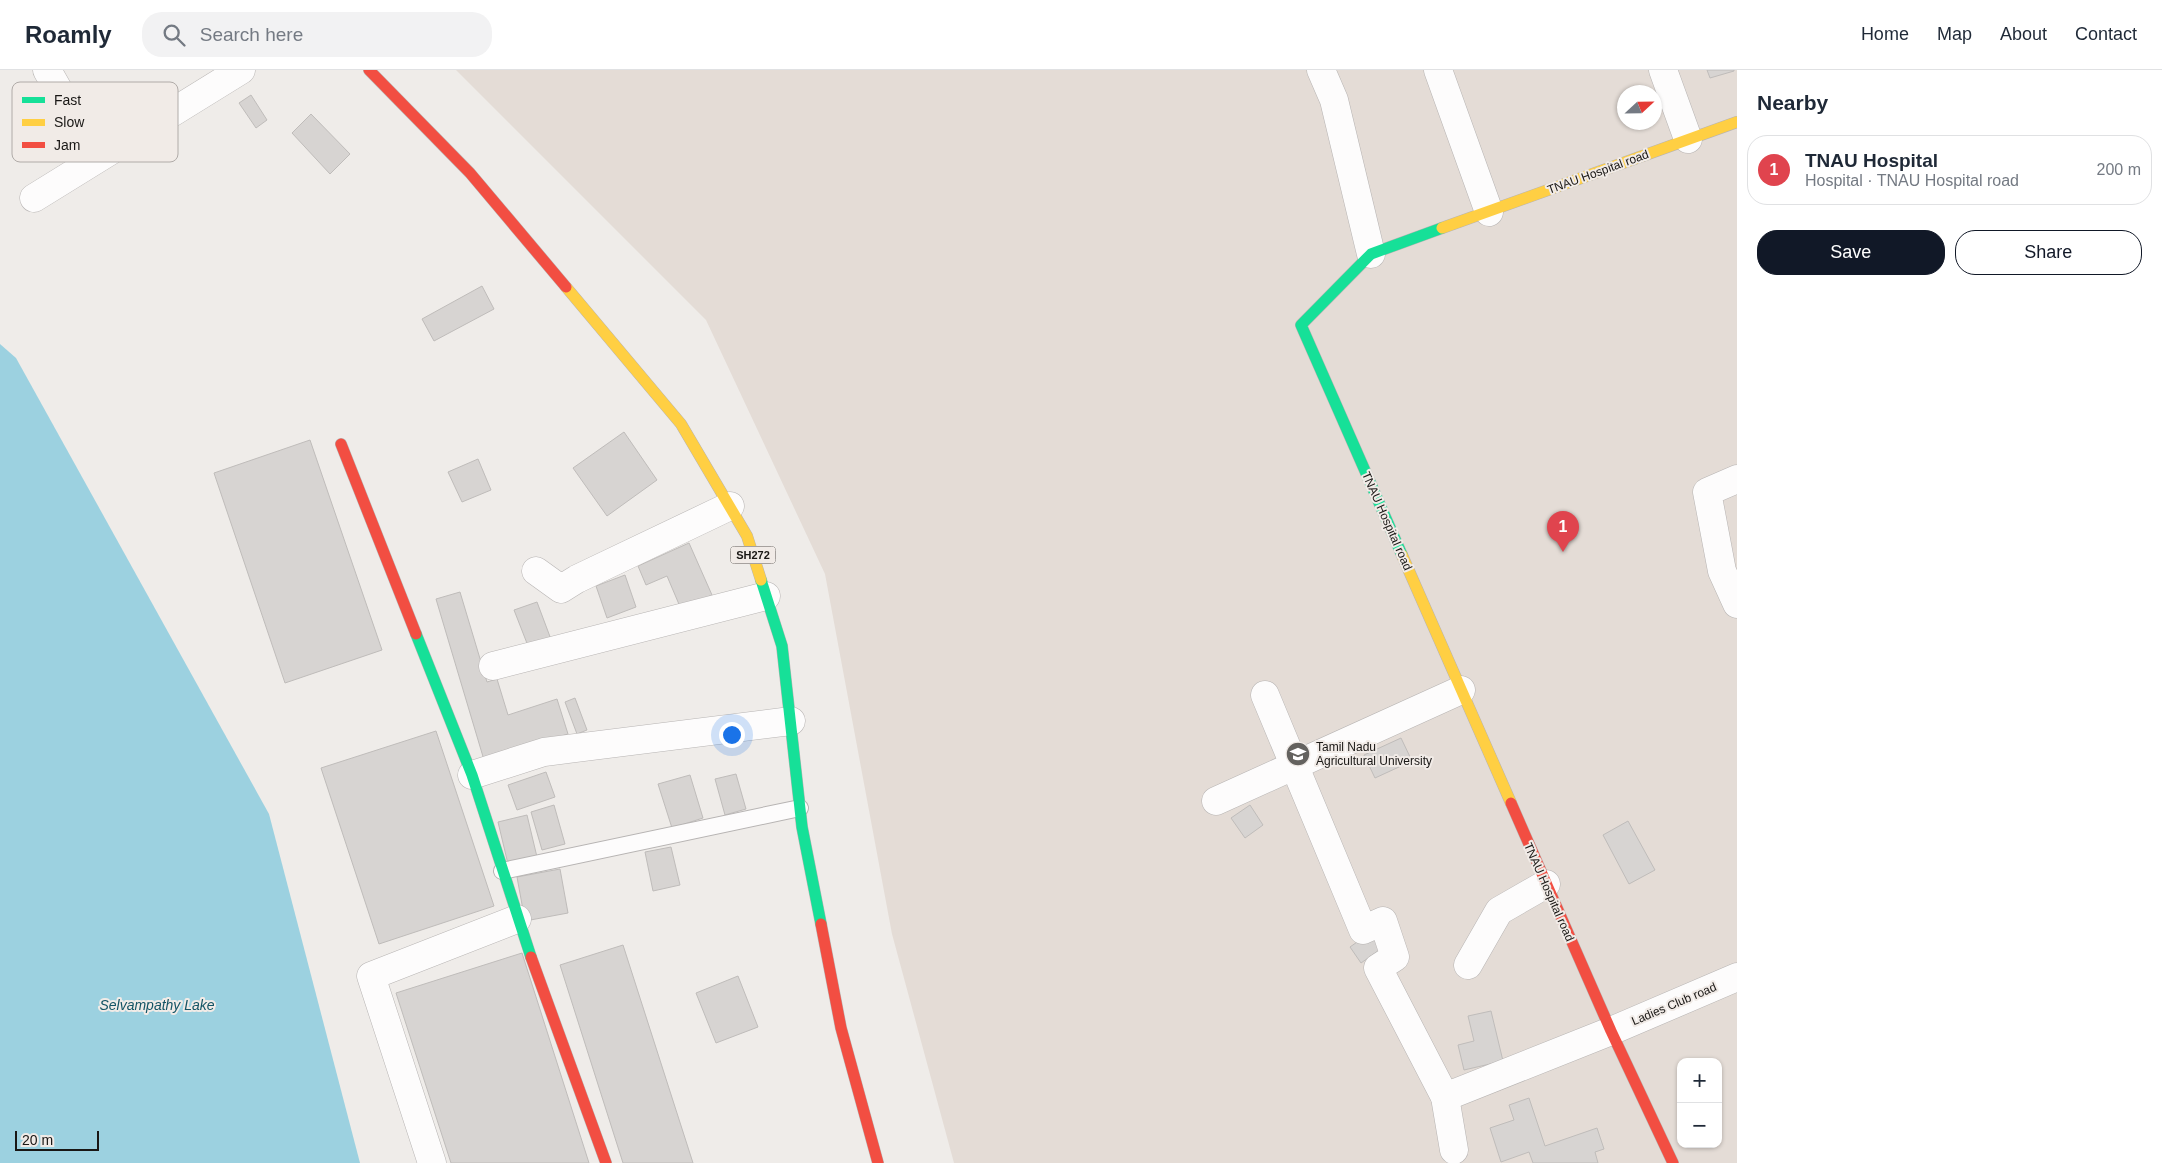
<!DOCTYPE html>
<meta charset="utf-8">
<style>
:root{--surface:#fff;--page:#f2f2f3;--text:#1f2937;--muted:#747a83;--line:#e0e1e3;--accent:#111827}
body{margin:0;font-family:Helvetica,sans-serif;background:var(--page);color:var(--text)}
.controls{position:absolute;right:15px;bottom:15px;display:grid;overflow:hidden;border-radius:10px;box-shadow:0 1px 4px #0004}
.controls button{width:45px;height:45px;display:grid;place-items:center;padding:0;border:0;border-bottom:1px solid var(--line);background:var(--surface);color:var(--text);font:25px sans-serif}
.compass{position:absolute;left:1617px;top:15px;width:45px;height:45px;border-radius:50%;background:var(--surface);box-shadow:0 1px 4px #0004;rotate:68deg}
.scale{position:absolute;left:15px;bottom:12px;width:84px;box-sizing:border-box;padding-left:5px;border:2px solid #191715;border-top:0;font-size:14px;line-height:18px;white-space:nowrap;color:#191715;-webkit-text-stroke:4px #f1ebe7;paint-order:stroke}
.you{position:absolute;left:731px;top:664px;width:18px;height:18px;margin:-12px;border:4px solid #fff;border-radius:50%;background:#1a73e8;box-shadow:0 0 0 8px #1a73e833}
.badge{display:grid;place-items:center;width:32px;height:32px;border-radius:50%;background:var(--accent);color:#fff;font-size:16px;font-weight:700}
.pin{position:absolute;translate:-50% -41px;filter:drop-shadow(0 1px 2px #0008)}
.pin::after{content:'';position:absolute;top:26px;width:18px;height:15px;background:inherit;clip-path:polygon(0 0,100% 0,50% 100%)}
.list{margin:0;padding:0;list-style:none}
h2{display:flex;justify-content:space-between;align-items:center;height:65px;margin:0;padding:0 20px;font-size:21px}
h2 small{font-size:16px;font-weight:400;color:var(--muted)}
.list li{display:grid;grid-template-columns:32px 1fr auto;gap:15px;align-items:center;box-sizing:border-box;height:70px;margin:0 10px 10px;padding:0 10px;border:1px solid var(--line);border-radius:20px}
.list b{display:block;font-size:19px;white-space:nowrap}
.list p{margin:0;font-size:16px;white-space:nowrap;color:var(--muted)}
.list em{font-size:16px;font-style:normal;color:var(--muted)}
.actions{display:flex;gap:10px;padding:15px 20px}
.actions a{flex:1;padding:11px 0;border:1px solid var(--accent);border-radius:20px;text-align:center;font-size:18px;color:var(--accent)}
.actions .main{background:var(--accent);color:#fff}
.icon{flex:none;width:28px;height:28px;fill:none;stroke:currentColor;stroke-width:2;stroke-linecap:round;stroke-linejoin:round}
.map{position:relative;flex:none;width:1737px;height:1093px;overflow:hidden}
header{display:flex;align-items:center;gap:30px;box-sizing:border-box;height:70px;padding:0 25px;background:var(--surface);border-bottom:1px solid var(--line)}
header strong{font-size:24px}
nav{display:flex;gap:28px;margin-inline-start:auto;font-size:18px}
.search{width:350px;height:45px;background:var(--page);display:flex;align-items:center;gap:12px;box-sizing:border-box;padding:0 18px;border-radius:20px;color:var(--muted);font-size:19px}
main{display:flex}
aside{flex:1;background:var(--surface)}
.map>svg:first-child{display:block}
.built{fill:#e4dcd6;fill-rule:evenodd}
.water{fill:#9cd1e0}
.building{fill:#d7d4d2;stroke:#bfbcba}
.lines{fill:none;stroke-linecap:round;stroke-linejoin:round}
.lane-casing{stroke:#b7b4b3;stroke-width:18}
.street-casing{stroke:#b7b4b3;stroke-width:29}
.fast-casing{stroke:#b7b4b3;stroke-width:12}
.slow-casing{stroke:#b7b4b3;stroke-width:12}
.jam-casing{stroke:#b7b4b3;stroke-width:12}
.lane{stroke:#fdfcfc;stroke-width:16}
.street{stroke:#fdfcfc;stroke-width:28}
.fast{stroke:#16e098;stroke-width:11}
.slow{stroke:#ffcf43;stroke-width:11}
.jam{stroke:#f24e42;stroke-width:11}
.labels{text-anchor:middle;dominant-baseline:central;stroke-width:4;stroke-linejoin:round;paint-order:stroke}
.shield{fill:#f1ebe7;stroke:#5a5754;stroke-width:1}
.shield-label{font-size:11px;font-weight:bold;fill:#191715}
.street-label{font-size:12px;fill:#191715;stroke:#f1ebe7}
.poi-label{font-size:12px;fill:#191715;stroke:#f1ebe7;text-anchor:start}
.water-label{font-size:14px;font-style:italic;fill:#145465;stroke:#f1ebe7}
.key{fill:#f1ebe7;stroke:#b0aba8;stroke-width:1}
.key-label{font-size:14px;fill:#191715}
</style>
<header>
<strong>Roamly</strong>
<div class="search"><svg class="icon" aria-label="search" viewBox="0 0 24 24"><circle cx="10" cy="10" r="6"/><path d="M15 15l6 6"/></svg>Search here</div>
<nav><a>Home</a><a>Map</a><a>About</a><a>Contact</a></nav>
</header>
<main>
<div class="map">
<svg width="1737" height="1093" viewBox="0 0 1737 1093">
<rect width="100%" height="100%" fill="#efece9"/>
<path class="built" d="M456,0h1281v1093h-783l-62,-229 -67,-360 -119,-254zM1624,22h30v30h-30zM1681,992h37v82h-37z"/>
<polygon class="water" points="0,274 16,288 269,744 360,1093 0,1093"/>
<g class="building">
<polygon points="1707,0 1734,0 1734,1 1710,8"/>
<polygon points="251,25 267,50 256,58 239,33"/>
<polygon points="311,44 350,84 330,104 292,63"/>
<polygon points="482,216 494,239 434,271 422,249"/>
<polygon points="624,362 657,410 607,446 573,398"/>
<polygon points="310,370 382,580 285,613 214,403"/>
<polygon points="478,389 491,420 462,432 448,402"/>
<polygon points="689,473 712,525 681,539 667,506 646,515 638,496"/>
<polygon points="625,505 636,537 607,548 596,516"/>
<polygon points="460,522 487,612 497,609 508,645 557,629 568,664 484,690 436,529"/>
<polygon points="537,532 552,572 530,581 514,540"/>
<polygon points="575,628 587,660 577,664 565,632"/>
<polygon points="436,661 494,836 379,874 321,698"/>
<polygon points="1401,668 1412,691 1375,708 1364,685"/>
<polygon points="546,702 555,727 517,740 508,715"/>
<polygon points="736,704 746,739 725,745 715,709"/>
<polygon points="690,705 703,748 672,758 658,714"/>
<polygon points="554,735 565,774 542,780 531,742"/>
<polygon points="1250,735 1263,755 1245,768 1231,748"/>
<polygon points="527,745 537,787 508,794 498,752"/>
<polygon points="1628,751 1655,800 1629,814 1603,765"/>
<polygon points="671,777 680,815 653,821 645,782"/>
<polygon points="560,799 568,843 525,851 517,807"/>
<polygon points="1374,860 1385,876 1361,893 1350,877"/>
<polygon points="623,875 693,1093 623,1093 560,895"/>
<polygon points="522,883 589,1093 451,1093 396,923"/>
<polygon points="738,906 758,957 716,973 696,923"/>
<polygon points="1491,941 1503,991 1464,1000 1458,975 1474,971 1468,946"/>
<polygon points="1529,1028 1545,1076 1597,1058 1604,1079 1595,1082 1598,1093 1533,1093 1529,1082 1501,1092 1490,1058 1514,1050 1509,1035"/>
</g>
<g class="lines">
<g class="lane-casing">
<polyline id="lane" points="502,801 800,738"/>
</g>
<g class="street-casing">
<g id="street">
<polyline points="47,0 97,88"/>
<polyline points="1321,0 1334,30 1371,184"/>
<polyline points="1438,0 1489,142"/>
<polyline points="1663,0 1688,69"/>
<polyline points="34,128 241,0"/>
<polyline points="1737,409 1707,422 1722,501 1737,534"/>
<polyline points="536,501 561,519 577,509 730,436"/>
<polyline points="493,596 766,526"/>
<polyline points="1265,625 1363,860 1383,851 1395,887 1378,898 1445,1027 1454,1080"/>
<polyline points="472,705 544,682 791,651"/>
<polyline points="1216,731 1461,620"/>
<polyline points="1468,895 1499,841 1546,814"/>
<polyline points="1445,1027 1611,961 1737,907"/>
<polyline points="432,1093 371,906 517,849"/>
</g>
</g>
<g class="fast-casing">
<g id="fast">
<polyline points="1402,485 1301,255 1371,184 1442,158"/>
<polyline points="761,510 782,576 802,757 821,854"/>
<polyline points="416,564 472,705 531,887"/>
</g>
</g>
<g class="slow-casing">
<g id="slow">
<polyline points="1442,158 1737,52"/>
<polyline points="566,217 681,354 747,466 761,510"/>
<polyline points="1402,485 1511,733"/>
</g>
</g>
<g class="jam-casing">
<g id="jam">
<polyline points="369,0 470,103 566,217"/>
<polyline points="341,374 416,564"/>
<polyline points="1511,733 1611,961 1673,1093"/>
<polyline points="821,854 841,958 878,1093"/>
<polyline points="531,887 606,1093"/>
</g>
</g>
<use href="#lane" class="lane"/>
<use href="#street" class="street"/>
<use href="#fast" class="fast"/>
<use href="#slow" class="slow"/>
<use href="#jam" class="jam"/>
</g>
<defs>
<g id="university-disc" transform="scale(1.25)"><circle r="9.5" fill="#64625f" stroke="#f1ebe7"/><path d="M0-5L7-2L0 1L-7-2ZM-4 1L0 2.5L4 1V4Q0 6-4 4Z" fill="#fff"/></g>
</defs>
<g fill-rule="evenodd">
<use href="#university-disc" x="1298" y="684"/>
</g>
<g class="labels">
<rect class="shield" x="730.5" y="476.5" width="45" height="17" rx="4"/>
<g class="shield-label">
<text x="753" y="485">SH272</text>
</g>
<g class="street-label">
<text transform="translate(1598 102) rotate(-20)">TNAU Hospital road</text>
<text transform="translate(1387 451) rotate(66)">TNAU Hospital road</text>
<text transform="translate(1549 822) rotate(66)">TNAU Hospital road</text>
<text transform="translate(1674 934) rotate(-23)">Ladies Club road</text>
</g>
<g class="poi-label">
<text x="1316" y="677">Tamil Nadu<tspan x="1316" dy="14">Agricultural University</tspan></text>
</g>
<g class="water-label">
<text x="157" y="935">Selvampathy Lake</text>
</g>
</g>
<rect x="12" y="12" width="166" height="80" rx="8" class="key"/>
<rect x="22" y="27" width="23" height="6" fill="#16e098"/>
<rect x="22" y="49" width="23" height="7" fill="#ffcf43"/>
<rect x="22" y="72" width="23" height="6" fill="#f24e42"/>
<g class="key-label">
<text x="54" y="35">Fast</text>
<text x="54" y="57">Slow</text>
<text x="54" y="80">Jam</text>
</g>
</svg>
<div class="controls">
<button>+</button>
<button>−</button>
</div>
<svg class="compass" viewBox="-18 -18 36 36"><path d="M0-13l5 13h-10z" fill="#e53935"/><path d="M0 13l5-13h-10z" fill="#747a83"/></svg>
<div class="scale">20 m</div>
<div class="you"></div>
<div class="pin badge" style="left:1563px;top:482px;background:#e0444e">1</div>
</div>
<aside>
<h2>Nearby<small></small></h2>
<ul class="list">
<li><span class="badge" style="background:#e0444e">1</span><div><b>TNAU Hospital</b><p>Hospital · TNAU Hospital road</p></div><em>200 m</em></li>
</ul>
<div class="actions"><a class="main">Save</a><a>Share</a></div>
</aside>
</main>
